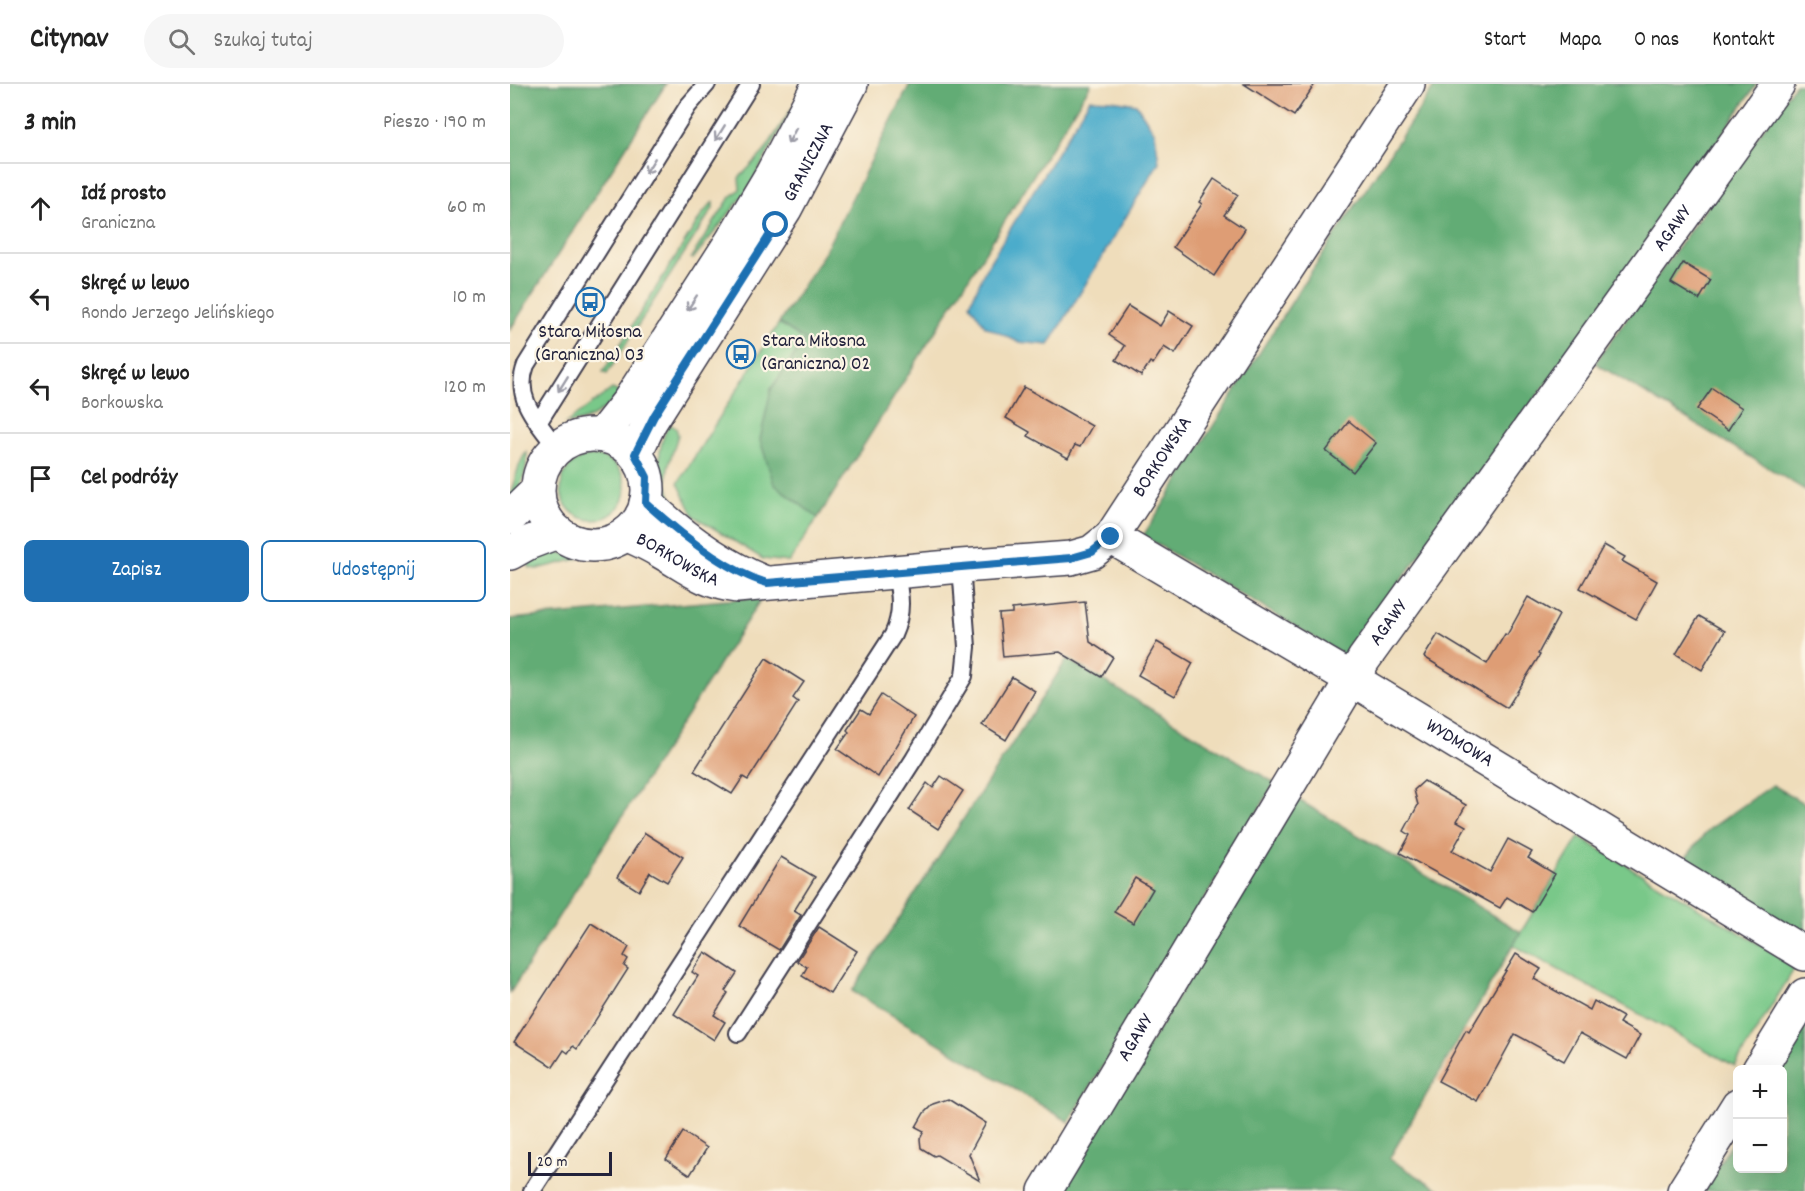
<!DOCTYPE html>
<html lang="pl">
<meta charset="utf-8">
<style>
:root{--surface:#fff;--page:#f6f6f6;--text:#222;--muted:#767676;--line:#e0e0e0;--accent:#1f6fb2}
body{margin:0;font-family:Dekko,sans-serif;background:var(--page);color:var(--text)}
.controls{position:absolute;right:18px;bottom:18px;display:grid;overflow:hidden;border-radius:9px;box-shadow:0 6px 24px #0002}
.controls button{width:54px;height:54px;display:grid;place-items:center;padding:0;border:0;border-bottom:2px solid var(--line);background:var(--surface);color:var(--text);font:30px sans-serif}
.scale{position:absolute;left:18px;bottom:15px;width:84px;box-sizing:border-box;padding-left:6px;border:3px solid #22223b;border-top:0;font-size:16px;line-height:21px;white-space:nowrap;color:#22223b;-webkit-text-stroke:4px #fcf5e5;paint-order:stroke}
.stop{position:absolute;width:18px;height:18px;margin:-14px;border:4px solid #1f6fb2;border-radius:50%;background:#fff}
.stop.end{background:#1f6fb2;border-color:#fff;box-shadow:0 2px 6px #0008}
.list{margin:0;padding:0;list-style:none}
h2{display:flex;justify-content:space-between;align-items:center;height:78px;margin:0;padding:0 24px;font-size:26px}
h2 small{font-size:20px;font-weight:400;color:var(--muted)}
.list li{display:grid;grid-template-columns:39px 1fr auto;gap:18px;align-items:center;box-sizing:border-box;height:90px;padding:0 24px;border-top:2px solid var(--line)}
.list b{display:block;font-size:22px;white-space:nowrap}
.list p{margin:0;font-size:20px;white-space:nowrap;color:var(--muted)}
.list em{font-size:20px;font-style:normal;color:var(--muted)}
.actions{display:flex;gap:12px;padding:18px 24px}
.actions a{flex:1;padding:14px 0;border:2px solid var(--accent);border-radius:9px;text-align:center;font-size:21px;color:var(--accent)}
.actions .main{background:var(--accent);color:#fff}
.icon{flex:none;width:33px;height:33px;fill:none;stroke:currentColor;stroke-width:2;stroke-linecap:round;stroke-linejoin:round}
.map{position:relative;flex:none;width:1295px;height:1107px;overflow:hidden}
header{display:flex;align-items:center;gap:36px;box-sizing:border-box;height:84px;padding:0 30px;background:var(--surface);border-bottom:2px solid var(--line)}
header strong{font-size:28px}
nav{display:flex;gap:33px;margin-inline-start:auto;font-size:21px}
.search{width:420px;height:54px;background:var(--page);display:flex;align-items:center;gap:15px;box-sizing:border-box;padding:0 21px;border-radius:33px;color:var(--muted);font-size:22px}
main{display:flex}
aside{flex:1;background:var(--surface)}
.map>svg:first-child{display:block}
.green{fill:#79c889;stroke:#4e7562;stroke-width:1.5}
.forest{fill:#62ac75;stroke:#426758;stroke-width:1.5}
.water{fill:#4caccb;stroke:#376783;stroke-width:1.5}
.building{fill:#de9d74}
.lines{fill:none;stroke-linecap:round;stroke-linejoin:round}
.service-casing{stroke:#413e4e;stroke-width:20}
.minor-casing{stroke:#413e4e;stroke-width:36}
.tertiary-casing{stroke:#413e4e;stroke-width:36}
.service{stroke:#fff;stroke-width:16}
.minor{stroke:#fff;stroke-width:33}
.tertiary{stroke:#fff;stroke-width:33}
.oneway{stroke:#9c9ca7}
.route{stroke:#1f6fb2;stroke-width:8}
.labels{text-anchor:middle;dominant-baseline:central;stroke-width:4.5;stroke-linejoin:round;paint-order:stroke}
.street-label{font-size:20px;fill:#22223b;stroke:#fcf5e5}
.poi-label{font-size:20px;fill:#22223b;stroke:#fcf5e5}
</style>
<header>
<strong>Citynav</strong>
<div class="search"><svg class="icon" aria-label="search" viewBox="0 0 24 24"><circle cx="10" cy="10" r="6"/><path d="M15 15l6 6"/></svg>Szukaj tutaj</div>
<nav><a>Start</a><a>Mapa</a><a>O nas</a><a>Kontakt</a></nav>
</header>
<main>
<aside>
<h2>3 min<small>Pieszo · 190 m</small></h2>
<ul class="list">
<li><svg class="icon" aria-label="ahead" viewBox="0 0 24 24"><path d="M12 20V5M6 11l6-6 6 6"/></svg><div><b>Idź prosto</b><p>Graniczna</p></div><em>60 m</em></li>
<li><svg class="icon" aria-label="left" viewBox="0 0 24 24"><path d="M17 20v-9H6M10 6l-5 5 5 5"/></svg><div><b>Skręć w lewo</b><p>Rondo Jerzego Jelińskiego</p></div><em>10 m</em></li>
<li><svg class="icon" aria-label="left" viewBox="0 0 24 24"><path d="M17 20v-9H6M10 6l-5 5 5 5"/></svg><div><b>Skręć w lewo</b><p>Borkowska</p></div><em>120 m</em></li>
<li><svg class="icon" aria-label="arrive" viewBox="0 0 24 24"><path d="M6 21V4h12l-3 4 3 4H6"/></svg><div><b>Cel podróży</b></div></li>
</ul>
<div class="actions"><a class="main">Zapisz</a><a>Udostępnij</a></div>
</aside>
<div class="map">
<svg width="1295" height="1107" viewBox="0 0 1295 1107">
<rect width="100%" height="100%" fill="#fcf5e5"/>
<filter id="ink" filterUnits="userSpaceOnUse"><feTurbulence type="fractalNoise" baseFrequency=".0167" numOctaves="2"/><feDisplacementMap in="SourceGraphic" scale="12" xChannelSelector="R" yChannelSelector="G"/><feConvolveMatrix kernelMatrix="1 2 1 2 8 2 1 2 1" color-interpolation-filters="sRGB"/></filter>
<filter id="wash" filterUnits="userSpaceOnUse"><feTurbulence type="fractalNoise" baseFrequency=".008" numOctaves="4" result="noise"/><feDisplacementMap in="SourceGraphic" scale="24" xChannelSelector="R" yChannelSelector="G"/><feGaussianBlur stdDeviation="1.35" result="paint"/><feColorMatrix in="noise" values="0 0 0 0 0 0 0 0 0 0 0 0 0 0 0 0 0 1.4 0 .05"/><feComposite in="paint" operator="in"/></filter>
<g filter="url(#wash)">
<rect width="100%" height="100%" fill="#efddbb"/>
<g class="green">
<polygon points="290,11 237,107 183,175 181,174 219,115 230,105 229,94 254,68"/>
<polygon points="203,118 203,124 97,290 93,288 193,129"/>
<polygon points="269,239 295,256 261,305 264,400 308,434 279,478 253,475 184,432 168,399"/>
<path d="M102,305l9,4c-15,15 -32,31 -55,30z"/>
<path d="M159,340l7,4 2,7c-12,40 -18,43 2,82 -4,-5 -9,-9 -12,-15 -13,-23 -11,-56 1,-78z"/>
<path d="M17,368c0,21 -5,34 -17,50 0,-9 10,-45 17,-50z"/>
<circle cx="83" cy="404" r="32"/>
<polygon points="42,467 67,472 68,475 27,485 20,484 15,473"/>
<polygon points="1069,753 1286,882 1225,982 1003,861"/>
</g>
<g class="forest">
<polygon points="0,0 156,0 0,246"/>
<polygon points="400,0 581,0 308,434 264,400 250,356 261,305 295,256 269,239 313,171"/>
<polygon points="926,0 1247,0 1141,153 1135,166 835,572 633,452 797,194"/>
<polygon points="1285,0 1295,0 1295,406 1085,279"/>
<polygon points="252,513 0,909 0,535"/>
<polygon points="557,575 765,699 559,1038 342,907"/>
<polygon points="1263,701 1295,720 1295,851 1172,778 1198,746"/>
<polygon points="787,715 1011,848 879,1075 932,1107 551,1107"/>
<polygon points="1295,940 1295,1107 1193,1107 1227,1050 1228,1084 1272,1084 1272,986 1267,985"/>
</g>
<polygon class="water" points="580,15 602,16 626,20 645,49 649,78 539,261 508,258 475,242 460,220 476,184"/>
<g id="blocks">
<g class="building">
<polygon points="734,0 805,0 784,32"/>
<polygon points="704,95 728,111 714,131 735,145 704,192 663,163 692,120 689,118"/>
<polygon points="1173,179 1201,196 1189,216 1161,199"/>
<polygon points="618,222 650,242 659,227 683,242 665,270 654,263 643,280 640,278 631,292 606,276 615,262 599,251"/>
<polygon points="514,303 582,342 570,363 565,361 558,374 518,352 520,348 496,334"/>
<polygon points="1202,304 1232,324 1218,346 1187,325"/>
<polygon points="839,337 866,359 843,388 816,367"/>
<polygon points="1094,461 1115,473 1112,477 1147,497 1126,535 1070,504"/>
<polygon points="1018,513 1049,531 1028,570 1030,571 997,624 914,573 928,550 977,580 995,550 997,551"/>
<polygon points="575,518 580,558 603,573 591,593 550,568 493,573 489,530 502,529 502,525"/>
<polygon points="1189,532 1215,547 1192,586 1166,570"/>
<polygon points="647,558 683,579 665,612 628,591"/>
<polygon points="256,574 294,598 283,614 288,618 238,696 233,693 222,710 184,687"/>
<polygon points="502,593 525,607 496,656 472,641"/>
<polygon points="371,611 404,633 368,693 327,665 339,648 337,646 351,625 359,630"/>
<polygon points="431,692 453,707 428,745 399,726 417,699 423,704"/>
<polygon points="914,697 956,721 947,737 956,742 942,767 980,788 998,755 1022,768 1018,774 1045,790 1022,828 997,813 990,824 890,769 900,751 894,747 908,721 904,706"/>
<polygon points="135,749 173,773 157,798 140,788 129,807 107,793"/>
<polygon points="271,773 305,793 284,827 291,831 269,866 229,842"/>
<polygon points="625,794 643,805 623,839 604,828"/>
<polygon points="81,839 119,863 114,872 118,875 114,882 118,885 67,965 63,962 58,969 54,966 43,983 4,958"/>
<polygon points="309,843 347,867 320,909 292,892 297,883 287,877"/>
<polygon points="195,868 227,889 215,907 218,909 204,931 215,938 204,956 164,930 188,892 182,888"/>
<polygon points="1006,870 1031,885 1024,895 1080,926 1084,917 1113,933 1109,939 1130,951 1117,975 1070,949 1054,977 1005,950 968,1018 928,997 956,946 959,948"/>
<polygon points="438,1015 476,1039 459,1070 470,1097 427,1071 424,1072 411,1064 410,1055 414,1047 406,1043 414,1029 423,1020"/>
<polygon points="173,1048 197,1064 180,1091 156,1075"/>
</g>
</g>
</g>
<g filter="url(#ink)">
<use href="#blocks" fill-opacity="0" stroke="#413e4e" stroke-width="1.5"/>
<g class="lines">
<g class="service-casing">
<g id="service">
<polyline points="28,339 241,0"/>
<path d="M47,364c-19,-26 -44,-49 -31,-83l162,-259 19,-22"/>
<polyline points="228,949 404,675 454,592 457,563 451,482"/>
<path d="M22,1107l361,-556c10,-22 8,-41 2,-63"/>
</g>
</g>
<g class="minor-casing">
<g id="minor">
<path d="M136,419c34,32 73,61 117,79"/>
<path id="s1" d="M116,450c11,5 23,10 34,17 28,16 44,31 77,35l224,-20 110,-8 21,-6 19,-15 297,-453"/>
<path id="s2" d="M601,453l241,142 453,275"/>
<polyline points="1249,986 1295,911"/>
<path id="s3" d="M535,1107l319,-532 414,-575"/>
<polyline points="1174,1107 1228,1021"/>
</g>
</g>
<g class="tertiary-casing">
<g id="tertiary">
<circle cx="83" cy="406" r="55"/>
<polyline points="92,351 119,317 222,157 262,90 309,0"/>
<path id="s4" d="M125,370l15,-32 135,-213 66,-125"/>
<polyline points="0,433 27,407"/>
<polyline points="0,469 18,459 47,448"/>
</g>
</g>
<use href="#service" class="service"/>
<use href="#minor" class="minor"/>
<use href="#tertiary" class="tertiary"/>
</g>
<defs><path id="oneway-shaft" d="M-6 0H5M1.5-3L5.5 0L1.5 3" fill="none" stroke-width="1.6" stroke-linecap="round" stroke-linejoin="round" transform="scale(1.5)"/></defs>
<g class="oneway">
<use href="#oneway-shaft" transform="translate(210 49) rotate(122)"/>
<use href="#oneway-shaft" transform="translate(282 52) rotate(118)"/>
<use href="#oneway-shaft" transform="translate(140 82) rotate(122)"/>
<use href="#oneway-shaft" transform="translate(182 219) rotate(123)"/>
<use href="#oneway-shaft" transform="translate(53 300) rotate(122)"/>
</g>
</g>
<g class="lines" filter="url(#ink)">
<path class="route" d="M266,141l-122,191 -19,38 12,23 -1,26c32,29 80,68 121,80l304,-25 21,-6 19,-15"/>
</g>
<defs>
<g id="bus-ring" transform="scale(1.5)"><circle r="9.5" fill="#fcf5e5" stroke="#1f6fb2" stroke-width="1.5"/><path d="M-5-6H5V4H4V6H2V4H-2V6H-4V4H-5ZM-3.5-4V0h7V-4ZM-3.5 1.2v1.5H-2V1.2ZM2 1.2v1.5H3.5V1.2Z" fill="#1f6fb2"/></g>
</defs>
<g fill-rule="evenodd">
<use href="#bus-ring" x="80" y="218"/>
<use href="#bus-ring" x="231" y="270"/>
</g>
<g class="labels">
<g class="street-label">
<text stroke="none"><textPath href="#s4" startOffset="340">GRANICZNA</textPath></text>
<text stroke="none"><textPath href="#s3" startOffset="1150">AGAWY</textPath></text>
<text stroke="none"><textPath href="#s1" startOffset="600">BORKOWSKA</textPath></text>
<text stroke="none"><textPath href="#s1" startOffset="58">BORKOWSKA</textPath></text>
<text stroke="none"><textPath href="#s3" startOffset="664">AGAWY</textPath></text>
<text stroke="none"><textPath href="#s2" startOffset="405">WYDMOWA</textPath></text>
<text stroke="none"><textPath href="#s3" startOffset="178">AGAWY</textPath></text>
</g>
<g class="poi-label">
<text x="80" y="249">Stara Miłosna<tspan x="80" dy="23">(Graniczna) 03</tspan></text>
<text x="252" y="258" text-anchor="start">Stara Miłosna<tspan x="252" dy="23">(Graniczna) 02</tspan></text>
</g>
</g>
</svg>
<div class="controls">
<button>+</button>
<button>−</button>
</div>
<div class="scale">20 m</div>
<div class="stop" style="left:266px;top:141px"></div>
<div class="stop end" style="left:601px;top:453px"></div>
</div>
</main>
